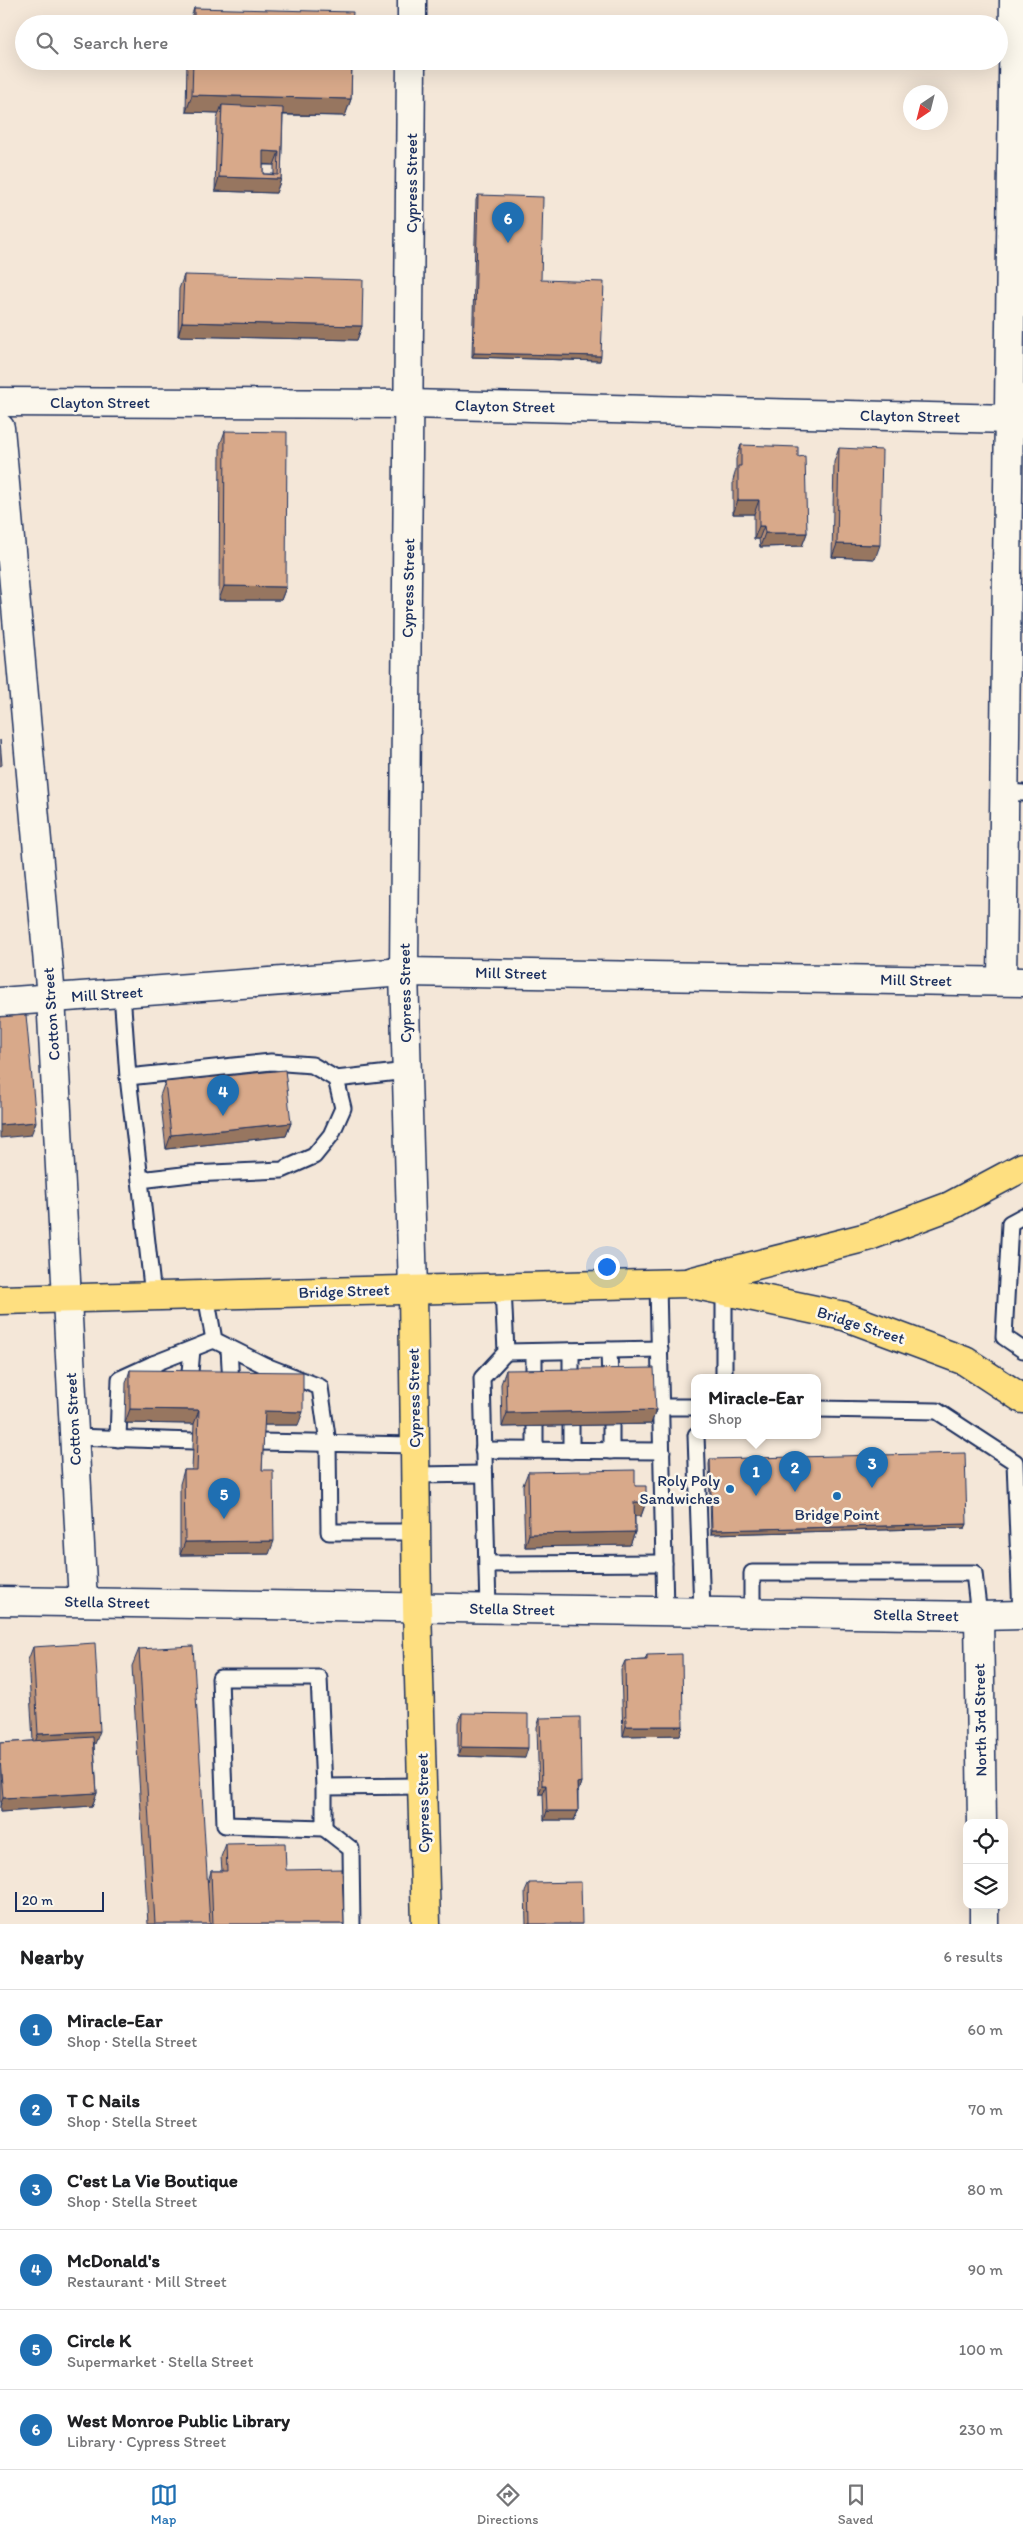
<!DOCTYPE html>
<meta charset="utf-8">
<style>
:root{--surface:#fff;--page:#f2f2f2;--text:#202124;--muted:#757577;--line:#e0e0e0;--accent:#1f6fb2}
body{margin:0;font-family:Itim,sans-serif;background:var(--page);color:var(--text)}
.controls{position:absolute;right:15px;bottom:15px;display:grid;overflow:hidden;border-radius:10px;box-shadow:0 5px 20px #0002}
.controls button{width:45px;height:45px;display:grid;place-items:center;padding:0;border:0;border-bottom:1px solid var(--line);background:var(--surface);color:var(--text);font:25px sans-serif}
.compass{position:absolute;left:903px;top:85px;width:45px;height:45px;border-radius:50%;background:var(--surface);box-shadow:0 5px 20px #0002;rotate:215deg}
.scale{position:absolute;left:15px;bottom:12px;width:89px;box-sizing:border-box;padding-left:5px;border:2px solid #1b2f5e;border-top:0;font-size:14px;line-height:18px;white-space:nowrap;color:#1b2f5e;-webkit-text-stroke:4px #fbf7ec;paint-order:stroke}
.you{position:absolute;left:606px;top:1266px;width:18px;height:18px;margin:-12px;border:4px solid #fff;border-radius:50%;background:#1a73e8;box-shadow:0 0 0 8px #1a73e833}
.badge{display:grid;place-items:center;width:32px;height:32px;border-radius:50%;background:var(--accent);color:#fff;font-size:16px;font-weight:700}
.pin{position:absolute;translate:-50% -41px;filter:drop-shadow(0 1px 2px #0008)}
.pin::after{content:'';position:absolute;top:26px;width:18px;height:15px;background:inherit;clip-path:polygon(0 0,100% 0,50% 100%)}
.popup{position:absolute;left:691px;top:1374px;width:130px;height:65px;box-sizing:border-box;display:grid;place-content:center;border-radius:10px;background:var(--surface);filter:drop-shadow(0 1px 4px #0005);font-size:16px;white-space:nowrap;color:var(--muted)}
.popup b{font-size:19px;color:var(--text)}
.popup::after{content:'';position:absolute;left:50%;top:100%;margin-left:-10px;border:10px solid transparent;border-top-color:var(--surface)}
.list{margin:0;padding:0;list-style:none}
h2{display:flex;justify-content:space-between;align-items:center;height:65px;margin:0;padding:0 20px;font-size:21px}
h2 small{font-size:16px;font-weight:400;color:var(--muted)}
.list li{display:grid;grid-template-columns:32px 1fr auto;gap:15px;align-items:center;box-sizing:border-box;height:80px;padding:0 20px;border-top:1px solid var(--line)}
.list b{display:block;font-size:19px;white-space:nowrap}
.list p{margin:0;font-size:16px;white-space:nowrap;color:var(--muted)}
.list em{font-size:16px;font-style:normal;color:var(--muted)}
.icon{flex:none;width:28px;height:28px;fill:none;stroke:currentColor;stroke-width:2;stroke-linecap:round;stroke-linejoin:round}
.map{position:relative;flex:none;width:1023px;height:1924px;overflow:hidden}
.search{position:absolute;background:var(--surface);box-shadow:0 5px 20px #0002;left:15px;right:15px;top:15px;height:55px;display:flex;align-items:center;gap:12px;box-sizing:border-box;padding:0 18px;border-radius:28px;color:var(--muted);font-size:19px}
.sheet{height:545px;background:var(--surface)}
nav{display:flex;justify-content:space-around;align-items:center;box-sizing:border-box;height:70px;border-top:1px solid var(--line);background:var(--surface);font-size:14px;color:var(--muted)}
nav a{display:grid;justify-items:center;gap:2px}
nav .on{color:var(--accent)}
.map>svg:first-child{display:block}
.lines{fill:none;stroke-linecap:round;stroke-linejoin:round}
.service-casing{stroke:#1b2f5e;stroke-width:19}
.minor-casing{stroke:#1b2f5e;stroke-width:31}
.primary-casing{stroke:#1b2f5e;stroke-width:31}
.service{stroke:#fbf7ec;stroke-width:15}
.minor{stroke:#fbf7ec;stroke-width:28}
.primary{stroke:#fedf80;stroke-width:28}
.wall{fill:#ba9177;stroke:#1b2f5e;fill-rule:evenodd}
.shaded-wall{fill:#977661;stroke:#1b2f5e}
.building{fill:#d8a98a;stroke:#1b2f5e;fill-rule:evenodd}
.poi-dot{fill:#1f6fb2;stroke:#fbf7ec;stroke-width:2}
.labels{text-anchor:middle;dominant-baseline:central;stroke-width:5;stroke-linejoin:round;paint-order:stroke}
.street-label{font-size:16px;fill:#1b2f5e;stroke:#fbf7ec}
.poi-label{font-size:16px;fill:#1b2f5e;stroke:#fbf7ec;text-anchor:end}
</style>
<div class="map">
<svg width="1023" height="1924" viewBox="0 0 1023 1924">
<rect width="100%" height="100%" fill="#f4e7d8"/>
<filter id="ink" filterUnits="userSpaceOnUse"><feTurbulence type="fractalNoise" baseFrequency=".02" numOctaves="2"/><feDisplacementMap in="SourceGraphic" scale="10" xChannelSelector="R" yChannelSelector="G"/><feConvolveMatrix kernelMatrix="1 2 1 2 8 2 1 2 1" color-interpolation-filters="sRGB"/></filter>
<g filter="url(#ink)">
<g class="lines">
<g class="service-casing">
<g id="service">
<polyline points="1005,792 1023,793"/>
<polyline points="122,993 128,1077 140,1180"/>
<polyline points="128,1077 271,1062 312,1065 336,1079 343,1108 331,1135 314,1156 282,1170 191,1174 140,1180 153,1296"/>
<polyline points="336,1079 407,1071"/>
<polyline points="1023,1216 1010,1223 1004,1337 1023,1350"/>
<polyline points="658,1283 665,1612"/>
<polyline points="724,1290 724,1377"/>
<polyline points="206,1295 214,1340 266,1366 267,1376"/>
<polyline points="229,1348 231,1385"/>
<polyline points="609,1350 610,1382"/>
<polyline points="571,1351 571,1383"/>
<polyline points="506,1352 660,1349"/>
<polyline points="534,1352 534,1383"/>
<polyline points="266,1366 320,1387 328,1443 329,1532 416,1532"/>
<polyline points="153,1372 153,1364 214,1340"/>
<polyline points="189,1384 192,1349"/>
<polyline points="661,1407 695,1407"/>
<polyline points="817,1409 937,1411 1015,1462 1021,1615"/>
<polyline points="611,1425 611,1451"/>
<polyline points="535,1426 535,1450"/>
<polyline points="696,1435 702,1612"/>
<polyline points="74,1437 193,1441"/>
<polyline points="118,1439 120,1379 153,1364"/>
<polyline points="259,1442 415,1445"/>
<polyline points="483,1450 662,1451"/>
<polyline points="571,1451 571,1425"/>
<polyline points="416,1475 483,1474"/>
<polyline points="487,1564 664,1563"/>
<polyline points="488,1609 482,1378 506,1352 503,1287"/>
<polyline points="752,1613 752,1573 974,1573 979,1616"/>
<polyline points="324,1787 324,1828 225,1825 220,1678 319,1678 324,1787 423,1786"/>
<polyline points="324,1828 351,1849 352,1924"/>
</g>
</g>
<g class="minor-casing">
<g id="minor">
<polyline points="412,24 412,0"/>
<polyline points="411,61 404,972 413,1290"/>
<polyline points="0,402 410,404 1010,419"/>
<polyline points="0,428 51,997 83,1602"/>
<polyline points="1002,981 1014,0"/>
<polyline points="0,1002 404,972 1023,982"/>
<polyline points="0,1601 979,1616 1023,1615"/>
<polyline points="979,1616 982,1823"/>
<polyline points="984,1905 984,1924"/>
</g>
</g>
<g class="primary-casing">
<g id="primary">
<polyline points="693,1281 867,1237 950,1206 1023,1167"/>
<polyline points="413,1290 417,1607 426,1924"/>
<polyline points="0,1300 687,1283 844,1316 965,1361 1023,1399"/>
</g>
</g>
<use href="#service" class="service"/>
<use href="#minor" class="minor"/>
<use href="#primary" class="primary"/>
</g>
<g class="wall">
<polygon points="194,8 352,24 189,24"/>
<path d="M187,61h165l-1,38 -6,17 -62,-1 -2,64 -5,14 -61,-2 2,-72 2,-6 -33,-1zM263,165h11v9h-11z"/>
<polygon points="478,195 541,280 600,361 472,357 476,200"/>
<polygon points="184,275 362,326 357,340 178,336 179,289"/>
<polygon points="225,431 286,587 281,600 219,600 220,445"/>
<polygon points="741,445 798,457 807,533 802,546 760,547 759,539 754,539 754,514 733,514 733,480 736,470 736,459"/>
<polygon points="839,448 875,559 832,557 834,462"/>
<polygon points="165,1082 291,1123 286,1136 166,1149 160,1096"/>
<polygon points="130,1370 298,1425 264,1425 262,1470 269,1554 180,1555 180,1484 184,1470 192,1470 194,1424 125,1423 126,1383"/>
<polygon points="506,1370 656,1410 651,1424 502,1427 501,1384"/>
<polygon points="710,1459 967,1524 965,1528 711,1534 709,1464"/>
<polygon points="528,1472 635,1486 646,1502 641,1516 635,1516 635,1532 630,1545 525,1547 523,1485"/>
<polygon points="33,1647 95,1744 94,1744 97,1793 92,1806 0,1812 0,1743 33,1741 28,1660"/>
<polygon points="139,1649 208,1882 211,1871 222,1871 221,1857 226,1844 286,1870 344,1924 148,1924 132,1666"/>
<polygon points="647,1655 683,1726 680,1735 623,1736 621,1670 625,1661 645,1660"/>
<polygon points="462,1713 525,1758 458,1756 458,1722"/>
<polygon points="540,1718 581,1782 578,1792 578,1811 574,1820 544,1820 543,1794 539,1794 537,1727"/>
<polygon points="529,1883 582,1924 526,1924 525,1892"/>
</g>
<g class="shaded-wall">
<polygon points="192,95 351,99 345,116 222,113 222,105 219,113 186,112"/>
<polygon points="263,151 279,152 274,165 258,164"/>
<polygon points="219,177 281,179 276,193 215,191"/>
<polygon points="182,322 362,326 357,340 178,336"/>
<polygon points="474,353 601,356 600,361 472,357"/>
<polygon points="738,500 759,500 754,514 733,514"/>
<polygon points="759,526 764,526 759,539 754,539"/>
<polygon points="765,533 807,533 802,546 760,547"/>
<polygon points="837,544 880,545 875,559 832,557"/>
<polygon points="224,586 286,587 281,600 219,600"/>
<polygon points="36,1122 31,1135 0,1138 0,1125"/>
<polygon points="291,1123 286,1136 166,1149 171,1135"/>
<polygon points="130,1409 199,1410 194,1424 125,1423"/>
<polygon points="656,1410 651,1424 502,1427 507,1413"/>
<polygon points="265,1411 303,1412 298,1425 260,1425"/>
<polygon points="634,1502 646,1502 641,1516 630,1516"/>
<polygon points="967,1524 965,1528 711,1534 712,1530"/>
<polygon points="635,1532 630,1545 525,1547 529,1534"/>
<polygon points="274,1541 269,1554 180,1555 185,1542"/>
<polygon points="626,1726 683,1726 680,1735 623,1736"/>
<polygon points="100,1731 95,1744 33,1748 38,1734"/>
<polygon points="461,1747 528,1748 525,1758 458,1756"/>
<polygon points="581,1782 578,1792 577,1783"/>
<polygon points="542,1785 546,1785 543,1794 539,1794"/>
<polygon points="97,1793 92,1806 0,1812 0,1806 3,1798"/>
<polygon points="547,1811 578,1811 574,1820 544,1820"/>
</g>
<g class="building">
<polygon points="194,8 353,12 352,24 194,24"/>
<polygon points="193,61 352,61 351,99 192,95"/>
<path d="M222,105l61,3 -2,71 -62,-2zM263,151l16,1 -1,23 -15,-1z"/>
<polygon points="478,195 543,197 541,280 604,282 601,356 474,353"/>
<polygon points="184,275 363,280 362,326 182,322"/>
<polygon points="225,431 287,432 286,587 224,586"/>
<polygon points="741,445 798,447 798,457 805,456 807,533 765,533 764,526 759,526 759,500 738,500 738,466 741,466"/>
<polygon points="839,448 882,450 880,545 837,544"/>
<polygon points="0,740 2,765 0,766"/>
<polygon points="26,1015 36,1122 0,1125 0,1017"/>
<polygon points="285,1070 291,1123 171,1135 165,1082"/>
<polygon points="654,1368 656,1410 507,1413 506,1370"/>
<polygon points="130,1370 303,1372 303,1412 265,1411 262,1470 273,1470 274,1541 185,1542 184,1470 197,1470 199,1410 130,1409"/>
<polygon points="965,1453 967,1524 712,1530 710,1459"/>
<polygon points="635,1470 635,1486 646,1486 646,1502 634,1502 635,1532 529,1534 528,1472"/>
<polygon points="95,1643 100,1731 38,1734 33,1647"/>
<polygon points="193,1646 210,1924 155,1924 139,1649"/>
<polygon points="682,1654 683,1726 626,1726 625,1661 647,1660 647,1655"/>
<polygon points="462,1713 528,1714 528,1748 461,1747"/>
<polygon points="580,1717 581,1782 577,1783 578,1811 547,1811 546,1785 542,1785 540,1718"/>
<polygon points="93,1737 97,1793 3,1798 0,1759 0,1743"/>
<polygon points="285,1843 286,1870 342,1869 344,1924 213,1924 211,1871 227,1871 226,1844"/>
<polygon points="581,1882 582,1924 530,1924 529,1883"/>
</g>
</g>
<g class="poi-dot">
<circle cx="730" cy="1489" r="5"/>
<circle cx="837" cy="1496" r="5"/>
</g>
<g class="labels">
<g class="street-label">
<text transform="translate(411 183) rotate(-90)">Cypress Street</text>
<text x="100" y="402">Clayton Street</text>
<text transform="translate(505 406) rotate(1)">Clayton Street</text>
<text transform="translate(910 416) rotate(1)">Clayton Street</text>
<text transform="translate(408 588) rotate(-89)">Cypress Street</text>
<text transform="translate(511 973) rotate(1)">Mill Street</text>
<text transform="translate(916 980) rotate(1)">Mill Street</text>
<text transform="translate(405 993) rotate(-91)">Cypress Street</text>
<text transform="translate(107 994) rotate(-4)">Mill Street</text>
<text transform="translate(51 1014) rotate(-94)">Cotton Street</text>
<text transform="translate(344 1291) rotate(-2)">Bridge Street</text>
<text transform="translate(861 1325) rotate(18)">Bridge Street</text>
<text transform="translate(414 1398) rotate(-91)">Cypress Street</text>
<text transform="translate(73 1419) rotate(-93)">Cotton Street</text>
<text transform="translate(107 1602) rotate(1)">Stella Street</text>
<text transform="translate(512 1609) rotate(1)">Stella Street</text>
<text transform="translate(916 1615) rotate(1)">Stella Street</text>
<text transform="translate(980 1720) rotate(-91)">North 3rd Street</text>
<text transform="translate(423 1803) rotate(-91)">Cypress Street</text>
</g>
<g class="poi-label">
<text x="720" y="1480">Roly Poly<tspan x="720" dy="18">Sandwiches</tspan></text>
<text x="837" y="1514" text-anchor="middle">Bridge Point</text>
</g>
</g>
</svg>
<div class="controls">
<button><svg class="icon" aria-label="locate" viewBox="0 0 24 24"><circle cx="12" cy="12" r="6"/><path d="M12 2v4M12 18v4M2 12h4M18 12h4"/></svg></button>
<button><svg class="icon" aria-label="layers" viewBox="0 0 24 24"><path d="M12 4l9 5-9 5-9-5zM3 14l9 5 9-5"/></svg></button>
</div>
<svg class="compass" viewBox="-18 -18 36 36"><path d="M0-13l5 13h-10z" fill="#e53935"/><path d="M0 13l5-13h-10z" fill="#757577"/></svg>
<div class="scale">20 m</div>
<div class="you"></div>
<div class="pin badge" style="left:756px;top:1496px">1</div>
<div class="popup"><b>Miracle-Ear</b>Shop</div>
<div class="pin badge" style="left:795px;top:1492px">2</div>
<div class="pin badge" style="left:872px;top:1488px">3</div>
<div class="pin badge" style="left:223px;top:1116px">4</div>
<div class="pin badge" style="left:224px;top:1519px">5</div>
<div class="pin badge" style="left:508px;top:243px">6</div>
<div class="search"><svg class="icon" aria-label="search" viewBox="0 0 24 24"><circle cx="10" cy="10" r="6"/><path d="M15 15l6 6"/></svg>Search here</div>
</div>
<section class="sheet">
<h2>Nearby<small>6 results</small></h2>
<ul class="list">
<li><span class="badge">1</span><div><b>Miracle-Ear</b><p>Shop · Stella Street</p></div><em>60 m</em></li>
<li><span class="badge">2</span><div><b>T C Nails</b><p>Shop · Stella Street</p></div><em>70 m</em></li>
<li><span class="badge">3</span><div><b>C'est La Vie Boutique</b><p>Shop · Stella Street</p></div><em>80 m</em></li>
<li><span class="badge">4</span><div><b>McDonald's</b><p>Restaurant · Mill Street</p></div><em>90 m</em></li>
<li><span class="badge">5</span><div><b>Circle K</b><p>Supermarket · Stella Street</p></div><em>100 m</em></li>
<li><span class="badge">6</span><div><b>West Monroe Public Library</b><p>Library · Cypress Street</p></div><em>230 m</em></li>
</ul>
</section>
<nav>
<a class="on"><svg class="icon" aria-label="map" viewBox="0 0 24 24"><path d="M3 6l6-2 6 2 6-2v14l-6 2-6-2-6 2zM9 4v14M15 6v14"/></svg>Map</a>
<a><svg class="icon" aria-label="directions" viewBox="0 0 24 24"><path d="M12 3l9 9-9 9-9-9zM9 14v-3h6M13 9l2 2-2 2"/></svg>Directions</a>
<a><svg class="icon" aria-label="saved" viewBox="0 0 24 24"><path d="M7 4h10v16l-5-4-5 4z"/></svg>Saved</a>
</nav>
